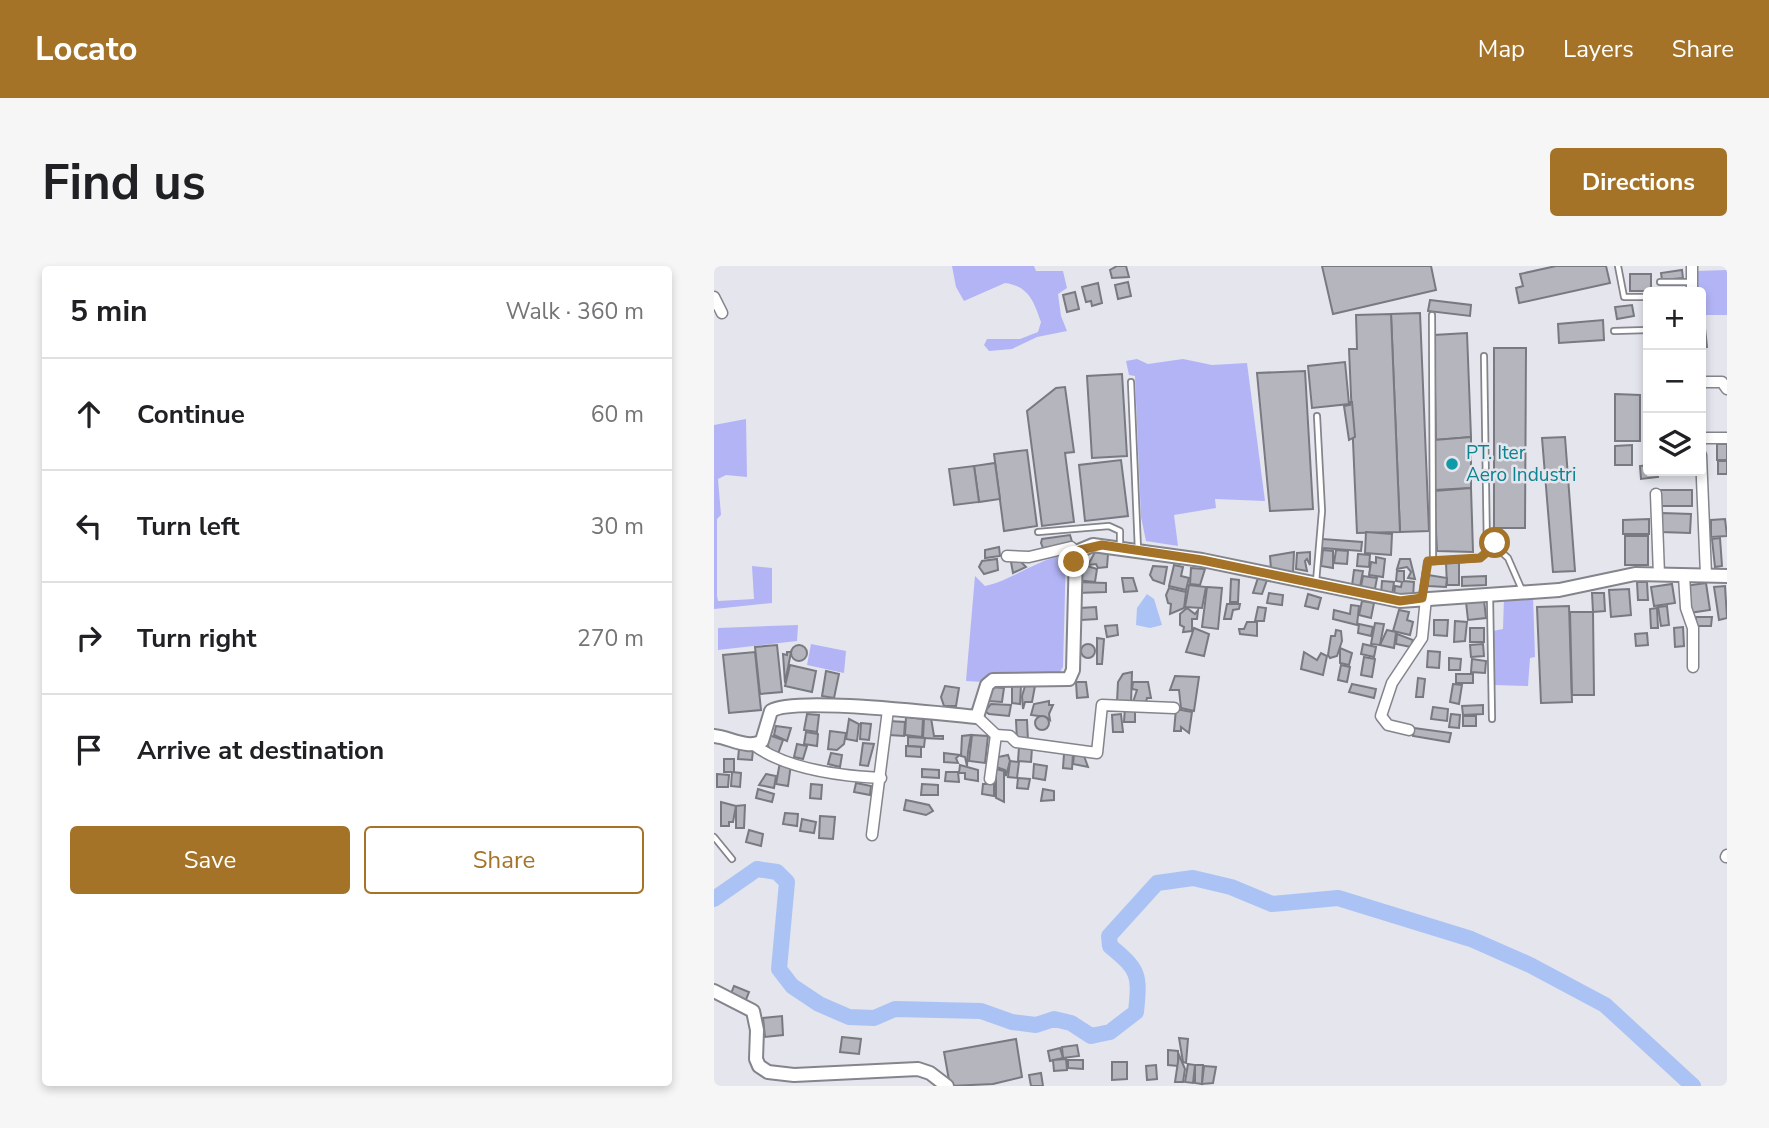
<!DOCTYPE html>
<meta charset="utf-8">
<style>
:root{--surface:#fff;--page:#f6f6f6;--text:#202124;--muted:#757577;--line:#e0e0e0;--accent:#a47328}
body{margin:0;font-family:"Nunito Sans",sans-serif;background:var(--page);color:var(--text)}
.controls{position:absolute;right:21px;top:21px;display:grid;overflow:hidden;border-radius:7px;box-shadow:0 4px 10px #0003}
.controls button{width:63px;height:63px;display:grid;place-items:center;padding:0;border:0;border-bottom:2px solid var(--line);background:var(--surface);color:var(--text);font:35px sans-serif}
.stop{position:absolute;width:21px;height:21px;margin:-16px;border:5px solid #a47328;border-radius:50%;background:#fff}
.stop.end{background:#a47328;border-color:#fff;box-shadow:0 2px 7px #0008}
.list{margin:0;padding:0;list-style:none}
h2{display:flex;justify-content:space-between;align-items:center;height:91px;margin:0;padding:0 28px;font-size:30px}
h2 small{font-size:23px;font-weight:400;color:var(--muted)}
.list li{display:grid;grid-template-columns:46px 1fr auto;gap:21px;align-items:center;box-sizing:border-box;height:112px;padding:0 28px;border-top:2px solid var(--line)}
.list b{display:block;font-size:26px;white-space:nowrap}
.list em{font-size:23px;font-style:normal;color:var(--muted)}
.actions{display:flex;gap:14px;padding:21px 28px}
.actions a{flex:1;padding:16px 0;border:2px solid var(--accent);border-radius:7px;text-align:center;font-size:24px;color:var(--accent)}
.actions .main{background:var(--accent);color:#fff}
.icon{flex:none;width:38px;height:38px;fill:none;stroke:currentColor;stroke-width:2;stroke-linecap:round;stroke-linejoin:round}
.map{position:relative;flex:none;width:1013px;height:820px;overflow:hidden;border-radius:7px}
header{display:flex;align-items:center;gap:42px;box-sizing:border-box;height:98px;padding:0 35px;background:var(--accent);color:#fff}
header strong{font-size:33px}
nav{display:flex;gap:38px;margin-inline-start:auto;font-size:24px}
.intro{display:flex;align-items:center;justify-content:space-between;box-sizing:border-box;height:168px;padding:0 42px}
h1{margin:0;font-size:49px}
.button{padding:18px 32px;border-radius:7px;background:var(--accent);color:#fff;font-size:24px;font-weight:700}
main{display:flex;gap:42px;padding:0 42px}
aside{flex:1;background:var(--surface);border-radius:7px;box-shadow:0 4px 10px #0003}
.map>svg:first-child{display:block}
.green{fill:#b3b4f5}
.water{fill:#aac3f4}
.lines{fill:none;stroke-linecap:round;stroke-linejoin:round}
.river{stroke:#aac3f4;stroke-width:16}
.building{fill:#b5b5be;stroke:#797a81;stroke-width:2}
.service-casing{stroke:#84858c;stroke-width:8}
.minor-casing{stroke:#84858c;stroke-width:13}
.tertiary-casing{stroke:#84858c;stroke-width:16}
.service{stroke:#fff;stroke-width:4.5}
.minor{stroke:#fff;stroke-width:10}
.tertiary{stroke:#fff;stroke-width:12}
.route{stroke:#a47328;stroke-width:9}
.culture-dot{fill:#0f9aa8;stroke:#e4e5ed;stroke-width:2.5}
.labels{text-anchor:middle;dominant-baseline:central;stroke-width:5;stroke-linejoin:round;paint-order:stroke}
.culture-label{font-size:19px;fill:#0d838f;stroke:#e4e5ed;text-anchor:start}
</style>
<header>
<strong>Locato</strong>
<nav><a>Map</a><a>Layers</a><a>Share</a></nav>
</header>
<div class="intro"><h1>Find us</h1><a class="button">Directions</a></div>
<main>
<aside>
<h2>5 min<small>Walk · 360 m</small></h2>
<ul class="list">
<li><svg class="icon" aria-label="ahead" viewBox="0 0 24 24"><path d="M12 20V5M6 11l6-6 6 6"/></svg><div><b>Continue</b></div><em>60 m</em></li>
<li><svg class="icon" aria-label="left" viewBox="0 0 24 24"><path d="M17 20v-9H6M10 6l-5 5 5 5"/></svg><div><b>Turn left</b></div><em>30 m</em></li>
<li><svg class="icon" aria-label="right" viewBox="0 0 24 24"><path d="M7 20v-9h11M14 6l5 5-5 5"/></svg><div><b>Turn right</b></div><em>270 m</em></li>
<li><svg class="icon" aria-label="arrive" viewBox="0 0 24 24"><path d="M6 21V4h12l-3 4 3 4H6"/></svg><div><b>Arrive at destination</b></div></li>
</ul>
<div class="actions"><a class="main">Save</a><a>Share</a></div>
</aside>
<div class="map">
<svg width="1013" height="820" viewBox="0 0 1013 820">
<rect width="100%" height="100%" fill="#e4e5ed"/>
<g class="green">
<path d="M238,0h82l2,5h27l4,17 -9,6 3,22 6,15 -30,6 -25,12 -23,2 -5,-6 3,-6h33l18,-7 3,-10c-7,-20 -12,-36 -36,-39l-41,18 -8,-14z"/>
<polygon points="1013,4 1013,49 987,49 982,5"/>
<polygon points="423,93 434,98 469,93 498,99 533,97 551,235 501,233 502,242 460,249 464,280 432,275 427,251 421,110 415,109 412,95"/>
<polygon points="32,153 33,211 12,209 4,213 7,249 3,253 3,330 4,335 40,333 38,300 58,302 58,337 0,343 0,159"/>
<path d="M352,289l-3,112 -3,5h-65l-7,2 -4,8 -18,-1 9,-105 10,10c29,-6 51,-27 81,-31z"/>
<polygon points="819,330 821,391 816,392 814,420 780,419 779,365 789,363 790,332"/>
<polygon points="84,359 83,375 4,384 4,362"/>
<polygon points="97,378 132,385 130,407 93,399"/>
</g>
<polygon class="water" points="433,328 440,333 448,359 436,362 422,359 423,342"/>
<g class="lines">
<path class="river" d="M0,633l43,-30 20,3 10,10 -8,87 13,17 27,18 30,13 25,1 21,-9 86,2 31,11 24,3 18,-6 17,4 20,13 19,-4 26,-20c4,-38 3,-42 -26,-66l-1,-10 48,-53 36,-5 38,9 41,17 66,-6 133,41 59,26 75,40 88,81"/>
</g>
<g class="building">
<polygon points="403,0 412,0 415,11 398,12 396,4"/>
<polygon points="608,0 717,0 722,24 619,48"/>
<polygon points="842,0 892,0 896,17 805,37 802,22 809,20 806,8"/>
<polygon points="968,4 969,12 948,14 947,7"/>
<rect x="916" y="8" width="21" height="17"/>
<polygon points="414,16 417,30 404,33 401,19"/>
<polygon points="384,17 388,37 378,40 377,35 372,36 368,21"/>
<polygon points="361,26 365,43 353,46 349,29"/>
<polygon points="716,34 757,39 756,50 714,45"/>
<polygon points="918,39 920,50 903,53 901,41"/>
<polygon points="706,47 715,265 686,266 677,48"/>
<polygon points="677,48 686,266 643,267 635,83 643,83 642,49"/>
<polygon points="987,53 990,53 993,81 987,82"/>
<polygon points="889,54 890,74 845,77 844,58"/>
<polygon points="753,67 757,171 722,174 720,69"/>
<polygon points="780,82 812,82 811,262 780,262"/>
<polygon points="631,96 635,138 598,142 594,100"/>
<polygon points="591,105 599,243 556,245 543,107"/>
<polygon points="408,108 413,190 378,192 373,110"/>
<polygon points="351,121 360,186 351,187 360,256 328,260 313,145 342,122"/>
<polygon points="901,128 926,129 926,175 901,175"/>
<polygon points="636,136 638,136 641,171 635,174 630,140 636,139"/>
<polygon points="757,171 757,222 720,224 720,174"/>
<polygon points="851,171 861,305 839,306 828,172"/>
<rect x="1003" y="178" width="10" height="16"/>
<polygon points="918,179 918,199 901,199 901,180"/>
<polygon points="313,184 323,260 290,265 280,188"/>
<polygon points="407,194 414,250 371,255 365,199"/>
<rect x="1004" y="195" width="9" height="13"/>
<polygon points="281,197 286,233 265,236 260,200"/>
<polygon points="934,199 934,205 943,205 944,211 927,213 926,200"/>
<polygon points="260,200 265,236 240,239 235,203"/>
<polygon points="757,222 759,286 723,285 720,225"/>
<rect x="947" y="224" width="31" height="16"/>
<polygon points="948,247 977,248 976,267 947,266"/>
<polygon points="935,253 935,268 909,268 909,254"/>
<polygon points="1011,253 1013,270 997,271 997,254"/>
<polygon points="652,266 678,268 677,289 651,287"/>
<polygon points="356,269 359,279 329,282 327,277 328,273"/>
<rect x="911" y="270" width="23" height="29"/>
<polygon points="1006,272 1008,300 1001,301 998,273"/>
<polygon points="608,273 648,276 647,285 608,282"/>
<polygon points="285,281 286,290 271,292 271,284"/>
<polygon points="609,284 619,285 619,302 607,300"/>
<polygon points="622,284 634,285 633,298 620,297"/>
<polygon points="381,286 394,288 393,301 384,302 382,298 374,299"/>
<polygon points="580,286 579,307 557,303 556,290"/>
<polygon points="596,286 596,299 593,293 591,295 593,305 582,303 583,287"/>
<polygon points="644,288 656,289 655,301 643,300"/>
<polygon points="364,290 373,290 373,300 383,303 381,316 362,314"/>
<polygon points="662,291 671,293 669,311 655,309 657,296 662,297"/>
<polygon points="283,293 284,304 270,308 265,301 268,295"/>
<polygon points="304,293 312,301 299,307 297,296"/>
<polygon points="686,293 696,293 701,313 694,312 697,306 693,301 683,303"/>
<polygon points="745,296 745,319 733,319 732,297"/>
<polygon points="460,299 469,301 467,310 475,312 472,324 455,320"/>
<polygon points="439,300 453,301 450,318 439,314 436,309"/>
<polygon points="477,302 491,303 486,319 476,318"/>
<polygon points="640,304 649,305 646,321 638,320"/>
<polygon points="683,305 690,305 690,315 700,316 699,331 680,330 681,320 687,321 688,316 682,315"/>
<polygon points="714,309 733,312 732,321 714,320"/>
<polygon points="649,310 663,312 660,328 647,320"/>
<polygon points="772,310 772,319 748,320 748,311"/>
<polygon points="408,312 419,312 423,325 410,326"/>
<polygon points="544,312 553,314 548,328 539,327"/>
<polygon points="517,313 525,314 524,336 516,336"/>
<polygon points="668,315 680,316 678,330 667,328"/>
<polygon points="363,316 392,317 392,326 362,327"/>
<polygon points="923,316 933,316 934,334 924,334"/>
<polygon points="992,317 996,344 975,347 971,320"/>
<polygon points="958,318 961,337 940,340 937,321"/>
<polygon points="475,319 492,321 488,342 471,341"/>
<polygon points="1011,320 1013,352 1005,354 1000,321"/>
<polygon points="493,321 508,322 504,363 488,361"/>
<polygon points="455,322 472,326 470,342 456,348 457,338 454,337 452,329"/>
<polygon points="915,323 917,349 897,351 895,324"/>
<polygon points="555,327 569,329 568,339 553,337"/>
<polygon points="878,327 890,327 891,345 879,346"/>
<polygon points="594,328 607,332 604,343 591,340"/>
<polygon points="770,334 772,352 754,354 752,336"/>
<polygon points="648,335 660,337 657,352 645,349"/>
<polygon points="513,338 526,338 525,343 519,344 517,353 510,353"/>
<polygon points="637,339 645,340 643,359 619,353 620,344 636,348"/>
<polygon points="855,340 858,436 827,437 823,341"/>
<polygon points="953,340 955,359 947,360 944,341"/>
<polygon points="382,341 383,353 367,354 366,342"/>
<polygon points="544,341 552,342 550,355 541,355"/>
<polygon points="473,342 481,348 484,344 483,353 478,353 478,365 469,366 470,361 466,359 466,348"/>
<polygon points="943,342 944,362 937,362 936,343"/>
<polygon points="685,344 695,346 693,354 699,356 696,369 679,365"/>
<polygon points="856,346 879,346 880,429 858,429"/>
<polygon points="982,351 998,351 997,360 982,360"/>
<polygon points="720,354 734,354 733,370 720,369"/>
<polygon points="741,355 753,356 751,375 740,376"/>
<polygon points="533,356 543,356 543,370 526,368 525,363 530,363"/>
<polygon points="661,357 670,358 666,379 657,378"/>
<polygon points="645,358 659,361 657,370 644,367"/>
<polygon points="403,359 404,369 393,371 391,360"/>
<polygon points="969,361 970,380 961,381 960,362"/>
<polygon points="480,362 495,368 490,390 472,386"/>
<rect x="756" y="362" width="14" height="14"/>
<polygon points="622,364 627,365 628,375 623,390 616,392 614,389 617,370 621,370"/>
<polygon points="673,364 682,366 680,382 666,379"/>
<polygon points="933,367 934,379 922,380 921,368"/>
<polygon points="683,368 699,374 697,381 682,378"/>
<polygon points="383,372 390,373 388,398 383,398"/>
<polygon points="649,378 662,381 660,391 647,388"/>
<polygon points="769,378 770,390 757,391 756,379"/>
<circle cx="374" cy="385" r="7"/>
<circle cx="85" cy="387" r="8"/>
<polygon points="63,379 68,426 46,428 41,381"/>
<polygon points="626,382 638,387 635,399 626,397"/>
<polygon points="714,385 726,386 725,402 713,401"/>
<polygon points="41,386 47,444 15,447 9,389"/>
<polygon points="73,386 77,386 71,417 69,388 73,389"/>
<polygon points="590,386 603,394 607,387 613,390 609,409 587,403"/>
<polygon points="650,391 661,393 658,411 647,409"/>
<polygon points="735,392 747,393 746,404 735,404"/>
<polygon points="758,393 772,395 771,407 757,406"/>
<polygon points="76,399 102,405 98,426 71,420"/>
<polygon points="627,399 636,401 633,416 624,414"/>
<polygon points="112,405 125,408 120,432 108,430"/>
<polygon points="418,406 417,438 403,436 404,416 409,408"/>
<rect x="742" y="408" width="17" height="9"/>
<polygon points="461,410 485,411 480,445 467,442 465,424 456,424"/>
<polygon points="704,412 711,413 709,431 702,431"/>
<polygon points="362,416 372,416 374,431 363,432"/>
<polygon points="419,416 434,416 437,432 433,432 432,437 418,439 423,424 418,423"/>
<polygon points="298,418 307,419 306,438 298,437"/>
<polygon points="638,418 662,423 660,432 635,426"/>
<polygon points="739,418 748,419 745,438 736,436"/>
<polygon points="231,420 245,422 242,440 230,440 227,431"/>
<polygon points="311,420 321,420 318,436 311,436 309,443 308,430"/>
<polygon points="276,421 290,422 288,436 274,435"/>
<polygon points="335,435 335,439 339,439 335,448 336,454 332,451 317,449 320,438"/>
<polygon points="277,438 297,439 295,450 275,448 271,445"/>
<polygon points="769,439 769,448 749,449 748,440"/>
<polygon points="411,441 421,445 421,456 410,456"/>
<polygon points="719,441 734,443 733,455 717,453"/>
<polygon points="462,443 478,446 475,467 467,461 467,465 460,465"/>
<polygon points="93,448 105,449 103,466 90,464"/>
<polygon points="407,448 409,466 399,466 398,449"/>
<polygon points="737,448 746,449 745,462 735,461"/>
<rect x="749" y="450" width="13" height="10"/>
<circle cx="328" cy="457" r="7"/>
<polygon points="192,451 209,453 208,471 191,469"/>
<polygon points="210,452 217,452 220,470 229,470 229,473 209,472"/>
<polygon points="135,453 145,458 143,475 132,473"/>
<polygon points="302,454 313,454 314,475 303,475"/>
<polygon points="175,455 191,456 190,470 175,469"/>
<polygon points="147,457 157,458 155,474 146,473"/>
<polygon points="62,460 77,462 73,475 60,469"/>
<polygon points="700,462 737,467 735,476 699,470"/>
<polygon points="116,465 132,467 130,478 123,484 114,483"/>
<polygon points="92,466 104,468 103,480 90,478"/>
<polygon points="55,469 69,474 64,488 57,485 52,477"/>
<polygon points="257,469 254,486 253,500 251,491 247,490 248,470"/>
<polygon points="258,469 274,470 271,497 255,495"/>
<polygon points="194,471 211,472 210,481 194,480"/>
<polygon points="149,477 160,478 154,500 146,499"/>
<polygon points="83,478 93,480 89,493 80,491"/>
<polygon points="192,480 207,481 207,491 192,490"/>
<polygon points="305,481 318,482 317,496 304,495"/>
<polygon points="25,483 39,484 38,494 24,493"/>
<polygon points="117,487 128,489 126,501 114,498"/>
<polygon points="230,487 246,489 242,492 244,497 230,496"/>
<polygon points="350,488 359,488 358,503 349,502"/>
<polygon points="294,489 296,495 292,510 291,504 282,501 284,491"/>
<polygon points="360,489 370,490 374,501 359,498"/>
<rect x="10" y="493" width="10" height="13"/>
<polygon points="296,495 305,496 303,512 294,511"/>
<polygon points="66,496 77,498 74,520 62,518"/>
<polygon points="320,498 333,500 331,514 319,512"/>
<polygon points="246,499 264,504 264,515 251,513 251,507 245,507"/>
<polygon points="208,503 225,504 225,512 208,511"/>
<polygon points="282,503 290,505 290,536 282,532"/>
<polygon points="18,506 27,507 26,521 17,520"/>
<polygon points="232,506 244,506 245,516 231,515"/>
<polygon points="3,508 15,509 14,521 3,521"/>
<polygon points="52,508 62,510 60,522 45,519"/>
<polygon points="304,512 316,513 314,523 303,522"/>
<polygon points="142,517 157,520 156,529 140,526"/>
<polygon points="97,518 108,519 107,533 96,532"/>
<polygon points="208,518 224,519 224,529 207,529"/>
<polygon points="269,518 280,518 280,530 268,528"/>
<polygon points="44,523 60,528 58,536 42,532"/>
<polygon points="329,523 340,525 340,534 327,535"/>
<polygon points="192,534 215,539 219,545 212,549 190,544"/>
<polygon points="7,536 22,540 19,556 15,556 15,560 7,560"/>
<polygon points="31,539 30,562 22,562 22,540"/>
<polygon points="71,547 84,548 83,560 69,558"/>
<polygon points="106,550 121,551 119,573 105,572"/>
<polygon points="88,553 102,556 100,567 86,565"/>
<polygon points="35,564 49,568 47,580 32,576"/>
<polygon points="20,720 35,726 31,736 16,730"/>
<polygon points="68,750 69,769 51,771 49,752"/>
<polygon points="128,771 147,773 145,788 126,786"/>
<polygon points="465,772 474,773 472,797 469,796"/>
<polygon points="302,773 308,811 279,818 236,820 230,786"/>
<polygon points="363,779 365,790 349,792 348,781"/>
<polygon points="346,782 349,792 336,795 334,785"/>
<polygon points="454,784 464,785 464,800 454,799"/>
<polygon points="465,789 471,803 469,816 461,816"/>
<polygon points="352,793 353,804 340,805 339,794"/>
<polygon points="354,794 369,794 369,803 354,802"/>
<polygon points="398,796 413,796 413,813 398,814"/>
<polygon points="474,798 481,799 479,817 471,816"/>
<polygon points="442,799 443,813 433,814 432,800"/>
<polygon points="481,799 489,799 488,818 481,817"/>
<polygon points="490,800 502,801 499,817 488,818"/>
<polygon points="327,807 329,820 317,820 315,809"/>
</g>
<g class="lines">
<g class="service-casing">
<g id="service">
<polyline points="904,0 910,31 934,31"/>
<polyline points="946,16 977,16"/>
<polyline points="718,49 719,294"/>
<polyline points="900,65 934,64"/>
<polyline points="417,116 424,284"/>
<polyline points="324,266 395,260 406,265 406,280"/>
<polyline points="773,273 794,292 808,324"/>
<polyline points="602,316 608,245 603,150"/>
<polyline points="708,331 713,296 766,292 773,286 770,90"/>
<polyline points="776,331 778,453"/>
<polyline points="0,571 18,593"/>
</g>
</g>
<g class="minor-casing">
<g id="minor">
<polyline points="978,26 978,0"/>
<polyline points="0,31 8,47"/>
<polyline points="987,116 1008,116 1013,123"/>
<polyline points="987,172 1013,172"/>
<polyline points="987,189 992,309"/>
<polyline points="942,228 945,309"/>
<polyline points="293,290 315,291 357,281 362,286"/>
<polyline points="970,310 972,342 979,362 979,401"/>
<polyline points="263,451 282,469 296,470 302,476 383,487 388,439 460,442"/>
<polyline points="695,464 674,459 667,450 678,417 708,372 712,332"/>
<path d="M40,479c32,24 87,31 127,33"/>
<polyline points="276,513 282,469"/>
<polyline points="158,569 174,444"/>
<polyline points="1012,591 1013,589"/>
</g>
</g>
<g class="tertiary-casing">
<g id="tertiary">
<path d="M0,470c15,1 34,14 48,5l9,-30c22,-15 171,3 206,6l10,-32 6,-5 76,-1 4,-9 3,-118 17,-7 109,15 198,41 159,-11 76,-16 92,2"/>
<polyline points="0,725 39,745 43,764 42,793 45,800 54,806 80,809 204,803 216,807 233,820"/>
</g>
</g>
<use href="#service" class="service"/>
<use href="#minor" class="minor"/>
<use href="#tertiary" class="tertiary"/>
</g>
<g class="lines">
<polyline class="route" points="360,296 366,284 388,279 488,294 686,335 708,332 714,295 766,292 773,286 774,273 781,277"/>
</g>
<circle class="culture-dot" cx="738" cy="198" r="7"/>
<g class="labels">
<g class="culture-label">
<text x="752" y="187">PT. Iter<tspan x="752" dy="22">Aero Industri</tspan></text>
</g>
</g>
</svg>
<div class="controls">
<button>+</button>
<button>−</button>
<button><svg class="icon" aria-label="layers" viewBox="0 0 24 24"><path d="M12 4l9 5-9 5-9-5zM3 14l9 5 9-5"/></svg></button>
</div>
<div class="stop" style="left:781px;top:277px"></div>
<div class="stop end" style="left:360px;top:296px"></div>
</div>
</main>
